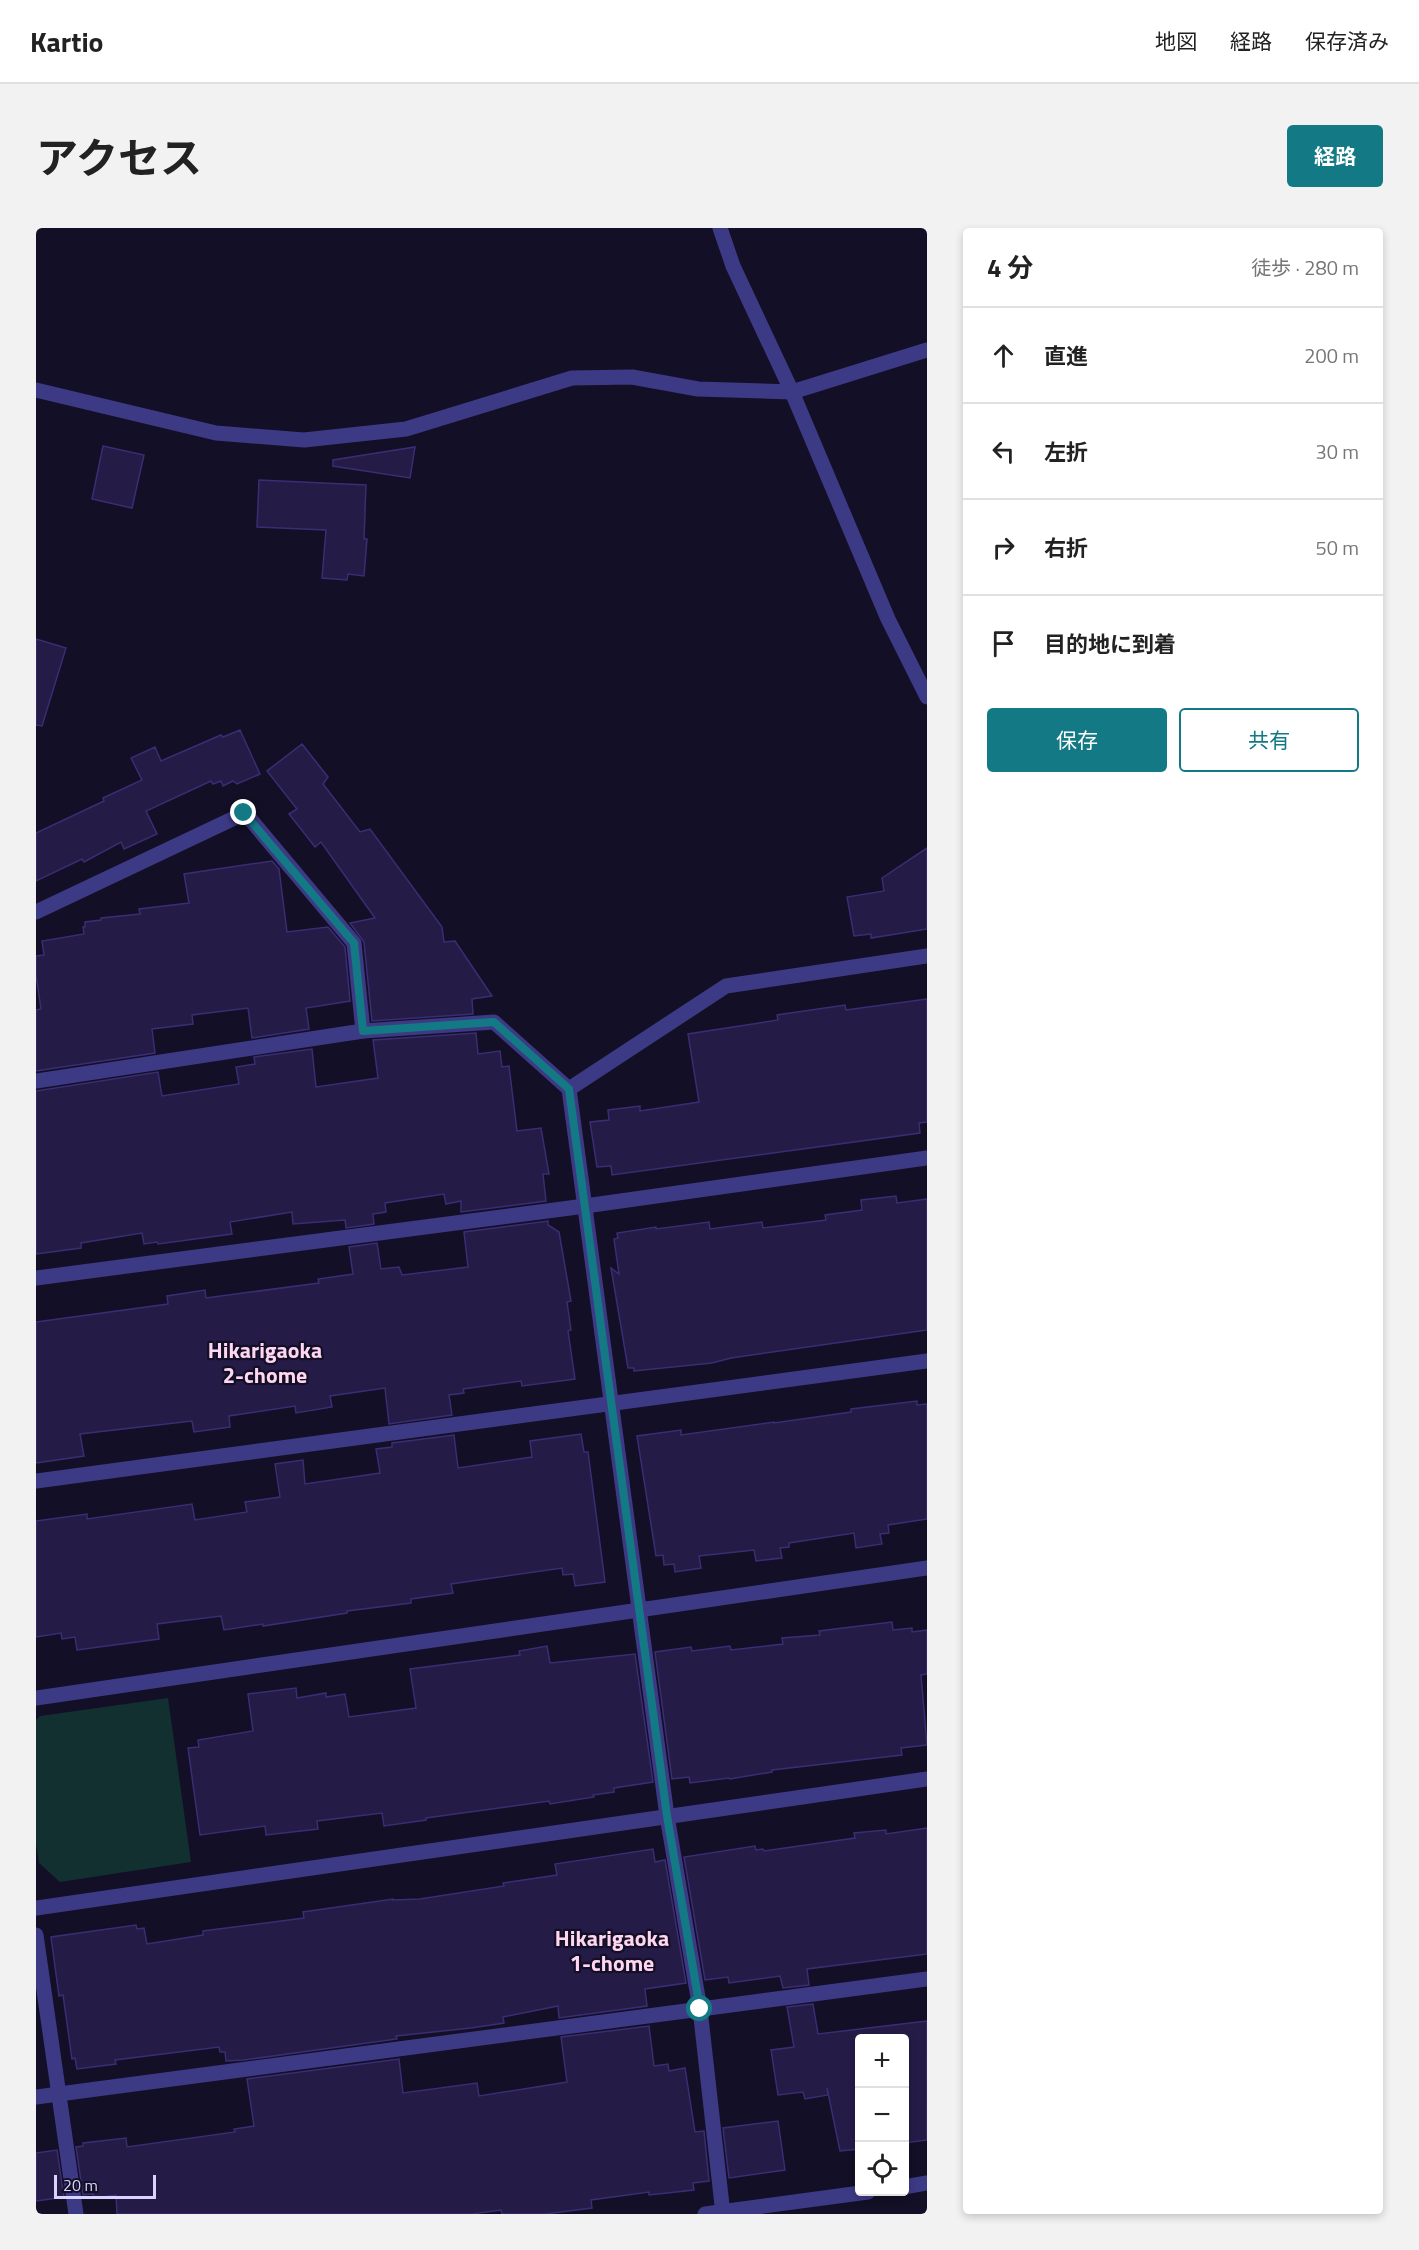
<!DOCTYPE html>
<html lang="ja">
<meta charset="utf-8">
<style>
:root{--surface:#fff;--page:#f2f2f2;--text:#222;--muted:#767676;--line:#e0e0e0;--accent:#137a85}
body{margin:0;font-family:"Titillium Web","Noto Sans JP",sans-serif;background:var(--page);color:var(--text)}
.controls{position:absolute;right:18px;bottom:18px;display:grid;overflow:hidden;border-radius:6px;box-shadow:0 3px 9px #0003}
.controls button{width:54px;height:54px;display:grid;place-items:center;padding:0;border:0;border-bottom:2px solid var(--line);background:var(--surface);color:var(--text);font:30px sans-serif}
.scale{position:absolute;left:18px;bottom:15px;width:102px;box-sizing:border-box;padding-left:6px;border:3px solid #d9d4ff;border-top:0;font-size:16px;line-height:21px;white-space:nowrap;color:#d9d4ff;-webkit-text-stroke:4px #130f26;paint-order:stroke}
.stop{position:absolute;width:18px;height:18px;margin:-14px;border:4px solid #137a85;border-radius:50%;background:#fff}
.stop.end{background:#137a85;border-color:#fff;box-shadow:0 2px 6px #0008}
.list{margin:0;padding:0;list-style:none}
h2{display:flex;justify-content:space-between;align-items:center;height:78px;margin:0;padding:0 24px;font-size:26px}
h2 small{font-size:20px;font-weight:400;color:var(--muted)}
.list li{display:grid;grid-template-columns:39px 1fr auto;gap:18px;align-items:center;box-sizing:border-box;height:96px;padding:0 24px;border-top:2px solid var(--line)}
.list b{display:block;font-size:22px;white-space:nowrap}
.list em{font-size:20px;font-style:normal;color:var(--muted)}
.actions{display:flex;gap:12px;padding:18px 24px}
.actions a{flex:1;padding:14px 0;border:2px solid var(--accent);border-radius:6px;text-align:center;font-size:21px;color:var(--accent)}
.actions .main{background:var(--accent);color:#fff}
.icon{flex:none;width:33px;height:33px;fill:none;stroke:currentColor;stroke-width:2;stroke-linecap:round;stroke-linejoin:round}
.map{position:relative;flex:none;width:891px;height:1986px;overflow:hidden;border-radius:6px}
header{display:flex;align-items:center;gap:36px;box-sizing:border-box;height:84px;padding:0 30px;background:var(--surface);border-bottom:2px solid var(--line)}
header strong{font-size:28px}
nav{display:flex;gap:33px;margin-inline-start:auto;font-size:21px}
.intro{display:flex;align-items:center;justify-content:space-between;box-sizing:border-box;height:144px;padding:0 36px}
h1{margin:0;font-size:42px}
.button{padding:15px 27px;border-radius:6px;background:var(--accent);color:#fff;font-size:21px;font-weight:700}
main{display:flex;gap:36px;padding:0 36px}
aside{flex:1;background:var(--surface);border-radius:6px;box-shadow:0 3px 9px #0003}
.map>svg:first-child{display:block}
.green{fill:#12302f}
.building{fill:#241b47;stroke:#3b2d73;stroke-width:1.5}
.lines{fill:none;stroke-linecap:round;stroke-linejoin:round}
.minor{stroke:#3d3a85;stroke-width:15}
.route{stroke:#137a85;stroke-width:8}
.labels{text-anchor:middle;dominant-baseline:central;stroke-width:4.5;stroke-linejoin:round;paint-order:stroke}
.neighbourhood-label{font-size:22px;font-weight:bold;fill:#ffd6f0;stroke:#130f26}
</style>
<header>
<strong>Kartio</strong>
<nav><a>地図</a><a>経路</a><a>保存済み</a></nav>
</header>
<div class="intro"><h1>アクセス</h1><a class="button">経路</a></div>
<main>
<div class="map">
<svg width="891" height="1986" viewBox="0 0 891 1986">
<rect width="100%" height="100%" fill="#130f26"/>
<polygon class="green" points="132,1470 155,1634 24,1654 3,1635 0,1616 0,1492 4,1488"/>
<g class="building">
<polygon points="67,218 108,227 96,280 56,271"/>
<polygon points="379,219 374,250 297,238 297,232"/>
<polygon points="223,252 330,257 328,311 331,311 328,348 312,346 311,352 286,350 290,302 221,299"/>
<polygon points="0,411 30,420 6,498 0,497"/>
<polygon points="204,502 224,546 201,556 197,553 187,558 185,553 177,556 175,553 110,583 121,606 88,621 85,614 48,634 46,631 0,653 0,605 68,573 67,570 106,552 95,530 119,519 125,533 185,507 187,509"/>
<polygon points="266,516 292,549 287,556 324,604 334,601 406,699 408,714 419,713 456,768 436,771 437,786 336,793 328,714 314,695 339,690 285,614 279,619 253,586 261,581 231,543"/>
<polygon points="891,620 891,701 835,710 835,706 818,708 811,669 848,663 846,650"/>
<polygon points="236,633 243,641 251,704 292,699 309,719 314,773 270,780 273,801 216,810 212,780 156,787 157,796 116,801 119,825 0,843 0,782 5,781 0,747 0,728 8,727 6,713 48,706 47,699 49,699 49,694 65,692 65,690 104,686 103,681 153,675 148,646"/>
<polygon points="891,771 891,894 883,895 884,905 576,947 575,938 561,939 554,894 573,892 572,882 604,878 604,883 663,874 652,806 742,792 741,787 809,777 810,782"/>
<polygon points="440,805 442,826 464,823 466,839 473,838 481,903 505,900 513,946 507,946 510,973 425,984 425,973 410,976 408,966 349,975 350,984 337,986 338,996 310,1000 309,992 257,996 256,984 194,994 196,1006 122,1016 121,1014 108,1016 106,1005 45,1015 45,1020 0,1026 0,863 122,844 126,868 203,856 200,839 219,836 218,829 276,821 280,859 342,850 337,812"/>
<polygon points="860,968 861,975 891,971 891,1102 695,1130 676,1135 598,1143 598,1140 592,1140 575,1040 583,1046 578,1011 582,1010 581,1005 620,999 620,1001 673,994 674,1001 726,994 727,1000 790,992 789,987 826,982 825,972"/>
<polygon points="512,993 512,997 523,1004 535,1073 531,1074 535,1102 532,1103 539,1151 486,1158 485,1153 427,1161 428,1165 413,1167 416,1187 353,1196 349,1160 294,1168 296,1179 260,1185 259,1178 193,1188 194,1199 158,1204 156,1193 44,1206 48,1228 0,1235 0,1094 132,1076 131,1068 169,1062 170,1070 283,1055 282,1051 317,1046 313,1019 341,1015 345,1041 363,1039 366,1047 432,1039 428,1004"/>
<polygon points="881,1173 881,1177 891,1176 891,1291 852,1297 853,1305 844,1306 846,1316 820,1320 818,1305 753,1315 753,1319 744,1320 746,1330 720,1333 718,1322 663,1328 665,1340 639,1344 638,1336 628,1337 627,1327 620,1328 601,1208 645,1202 645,1207 738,1194 738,1195 815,1184 815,1181"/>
<polygon points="545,1206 548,1224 552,1224 569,1354 539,1358 537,1346 527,1347 526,1340 415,1356 417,1365 375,1371 375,1375 311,1383 311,1385 227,1398 227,1396 188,1402 185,1388 121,1396 123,1411 41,1422 39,1409 26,1411 25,1405 0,1409 0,1293 51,1286 51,1291 156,1276 159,1292 211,1284 209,1274 244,1269 239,1236 267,1232 269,1256 344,1245 340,1221 356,1219 356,1215 418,1207 422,1240 496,1229 494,1213"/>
<polygon points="856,1394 857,1402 876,1400 876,1404 891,1402 891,1446 885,1447 891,1517 865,1520 866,1527 736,1542 736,1544 694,1551 693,1550 654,1555 653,1549 636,1551 619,1424 655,1419 656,1423 694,1418 695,1422 747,1416 746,1410 784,1407 783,1403"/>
<polygon points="511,1418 514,1435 599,1426 617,1554 578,1560 578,1564 557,1567 558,1569 514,1576 513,1573 390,1590 390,1592 348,1598 346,1585 281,1593 282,1601 230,1607 229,1598 164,1607 152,1520 163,1519 162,1512 217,1503 212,1466 260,1460 261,1470 290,1465 290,1469 309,1466 313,1489 380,1480 374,1441 484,1427 483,1423"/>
<polygon points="891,1600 891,1726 771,1741 773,1757 747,1760 744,1748 693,1755 692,1749 669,1752 648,1629 719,1618 720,1622 727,1621 728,1623 819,1610 818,1605 850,1602 850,1606"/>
<polygon points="617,1621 619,1634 629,1632 650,1755 609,1761 611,1778 523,1790 522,1778 467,1789 468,1795 435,1800 360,1808 361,1811 208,1832 190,1833 189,1824 184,1824 183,1819 79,1832 80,1836 41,1841 39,1830 36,1831 27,1767 23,1768 15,1709 100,1697 101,1701 108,1700 111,1716 167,1707 167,1703 268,1690 267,1684 357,1671 357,1672 384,1671 468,1658 467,1655 521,1647 519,1636"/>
<polygon points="777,1776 782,1806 891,1793 891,1912 868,1915 868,1810 824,1810 824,1921 804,1923 791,1860 792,1867 769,1871 767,1864 742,1867 735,1822 758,1819 751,1779"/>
<polygon points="613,1798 618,1838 632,1836 633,1843 649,1840 659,1904 668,1903 673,1953 657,1955 658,1962 613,1967 613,1964 555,1972 556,1980 509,1986 466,1986 465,1982 436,1986 81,1986 80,1967 58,1970 57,1966 47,1967 40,1919 47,1918 47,1915 90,1910 91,1919 199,1904 198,1901 218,1898 211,1851 363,1831 367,1865 441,1855 443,1868 531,1854 525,1809"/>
<polygon points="742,1893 749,1942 693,1950 687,1900"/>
<polygon points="21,1922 28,1969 0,1973 0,1925"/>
</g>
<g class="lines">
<g class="minor">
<polyline points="684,0 697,38 756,164 852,391 891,469"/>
<polyline points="0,162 180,205 268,212 370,201 536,150 596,149 662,161 756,164 891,122"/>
<polyline points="0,684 209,585 318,715 327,803"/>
<polyline points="0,853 327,803 458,794 533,861 631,1588 664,1781 687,1986"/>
<polyline points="533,861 690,758 891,728"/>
<polyline points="0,1050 549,978 891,930"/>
<polyline points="0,1253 891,1133"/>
<polyline points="0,1470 891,1340"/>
<polyline points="0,1680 891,1551"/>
<polyline points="0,1707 40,1986"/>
<polyline points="0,1869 891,1751"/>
<polyline points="868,1959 891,1955"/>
<polyline points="669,1986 832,1964"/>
</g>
</g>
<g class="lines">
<polyline class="route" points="208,585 318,715 327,803 458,794 533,861 631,1588 664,1781"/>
</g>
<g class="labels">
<g class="neighbourhood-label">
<text x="229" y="1122">Hikarigaoka<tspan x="229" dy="25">2-chome</tspan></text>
<text x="576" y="1710">Hikarigaoka<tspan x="576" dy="25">1-chome</tspan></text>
</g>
</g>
</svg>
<div class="controls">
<button>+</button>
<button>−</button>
<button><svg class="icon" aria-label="locate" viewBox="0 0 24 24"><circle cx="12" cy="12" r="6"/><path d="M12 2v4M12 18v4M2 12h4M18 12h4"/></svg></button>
</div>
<div class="scale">20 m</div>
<div class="stop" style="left:664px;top:1781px"></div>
<div class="stop end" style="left:208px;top:585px"></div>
</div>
<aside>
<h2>4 分<small>徒歩 · 280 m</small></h2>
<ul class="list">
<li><svg class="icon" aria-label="ahead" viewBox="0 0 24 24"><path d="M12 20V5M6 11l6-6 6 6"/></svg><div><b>直進</b></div><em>200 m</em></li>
<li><svg class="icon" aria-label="left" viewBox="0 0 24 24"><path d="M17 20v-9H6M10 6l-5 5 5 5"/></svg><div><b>左折</b></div><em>30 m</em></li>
<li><svg class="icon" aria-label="right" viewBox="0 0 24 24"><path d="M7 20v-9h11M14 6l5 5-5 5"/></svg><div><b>右折</b></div><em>50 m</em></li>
<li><svg class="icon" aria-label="arrive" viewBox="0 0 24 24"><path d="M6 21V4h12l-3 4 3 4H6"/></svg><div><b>目的地に到着</b></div></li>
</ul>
<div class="actions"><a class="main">保存</a><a>共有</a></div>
</aside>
</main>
